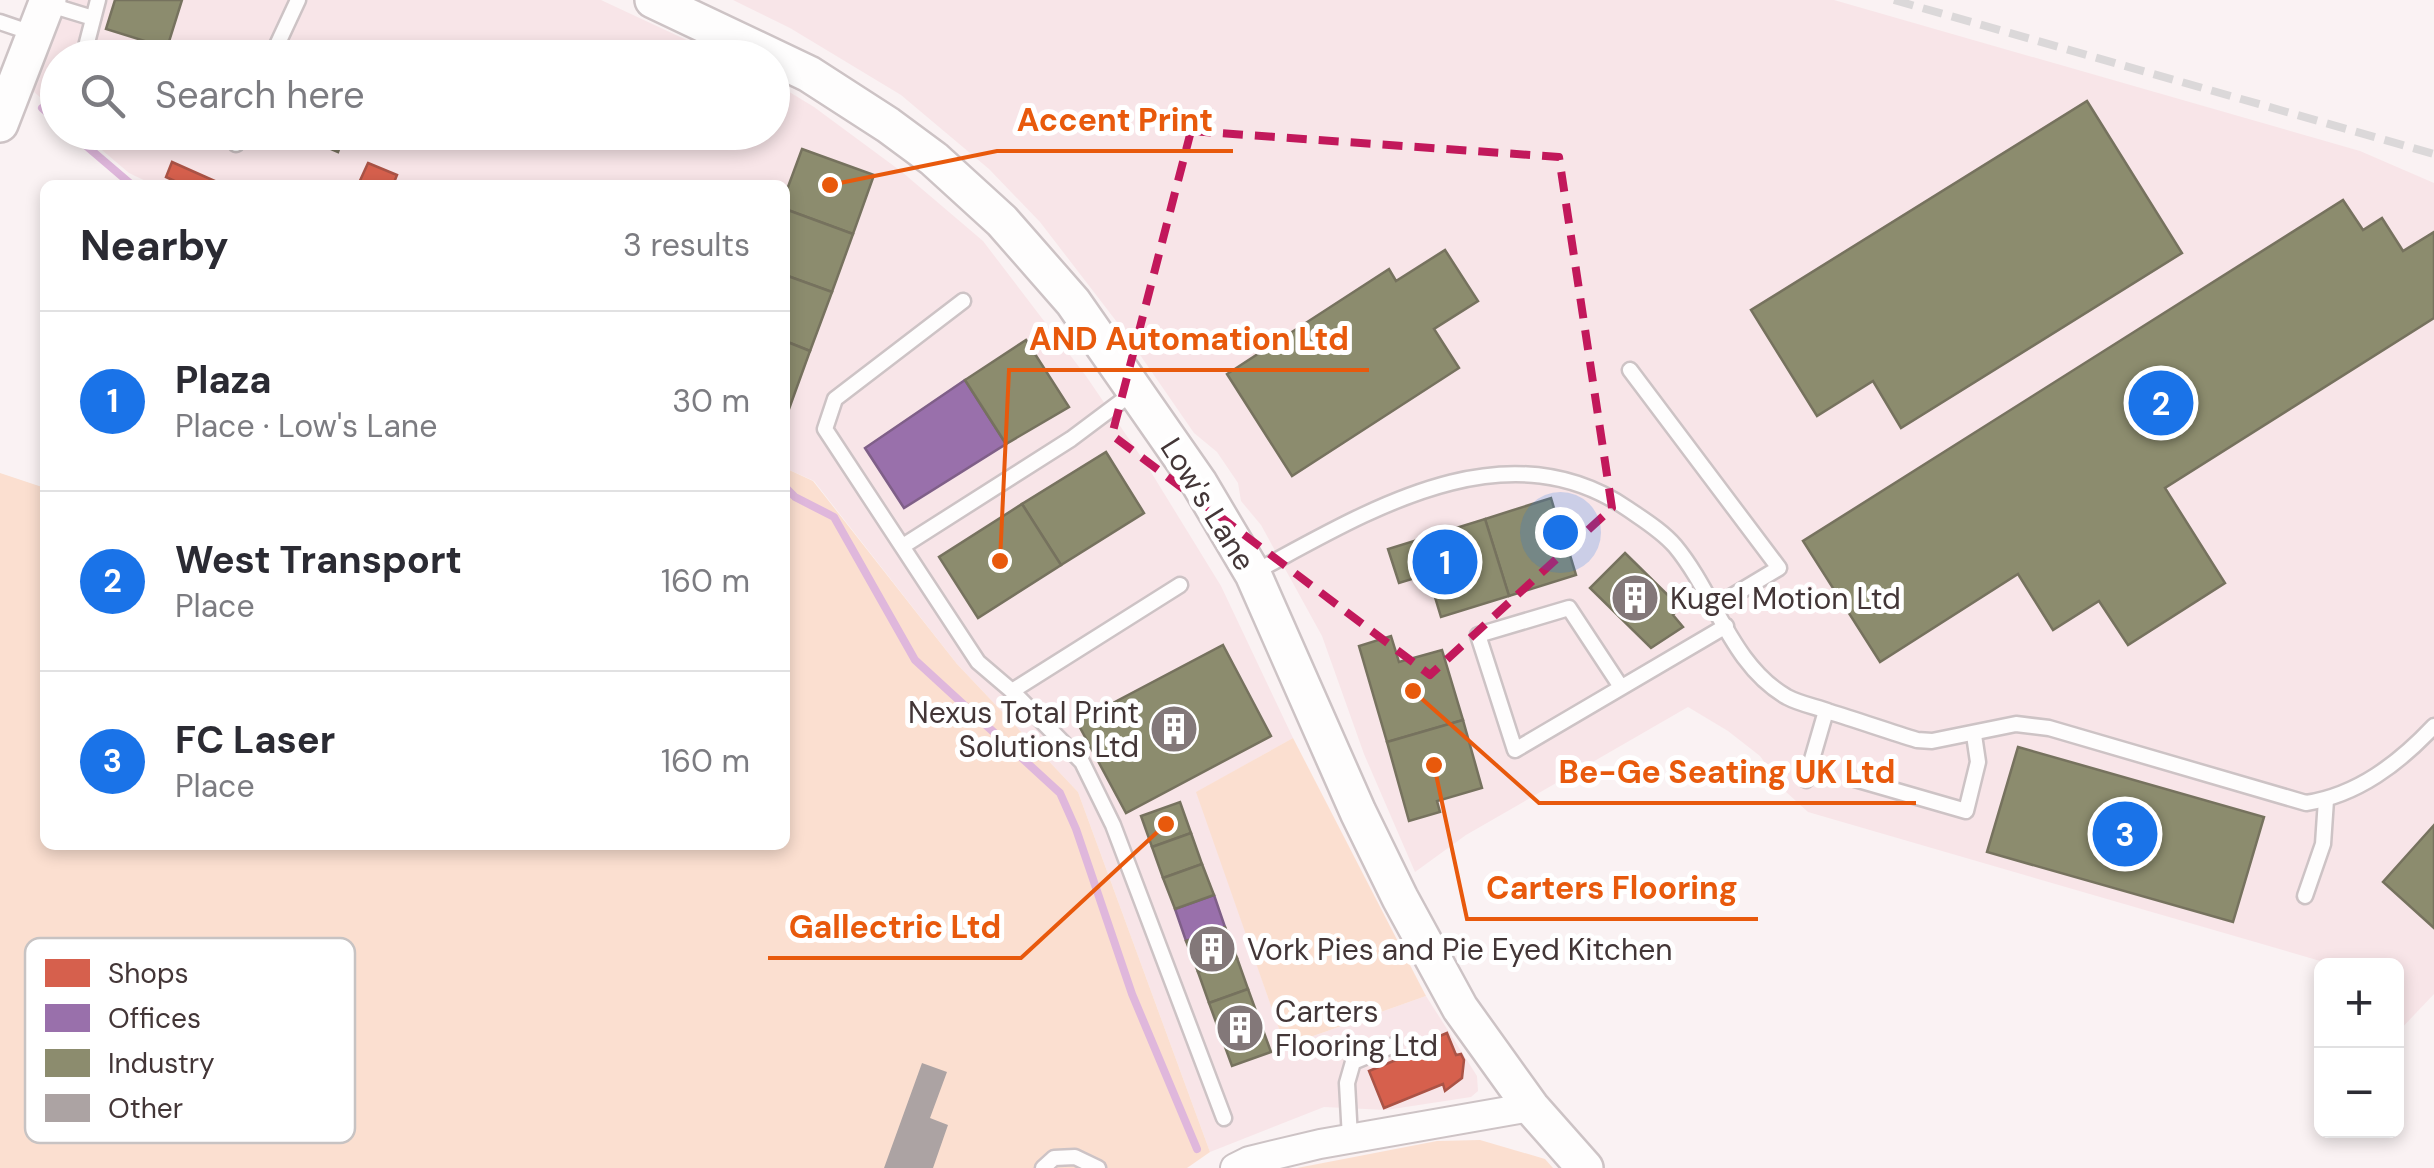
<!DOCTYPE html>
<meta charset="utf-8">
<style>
:root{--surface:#fff;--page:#f7f7f7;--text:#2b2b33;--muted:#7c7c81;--line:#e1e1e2;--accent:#1a73e8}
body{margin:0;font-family:"DM Sans",sans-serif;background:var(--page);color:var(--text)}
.controls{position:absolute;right:30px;bottom:30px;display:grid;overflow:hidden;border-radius:15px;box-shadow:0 5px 15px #0003}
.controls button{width:90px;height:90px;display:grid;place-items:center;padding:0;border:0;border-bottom:2px solid var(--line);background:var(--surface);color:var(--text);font:50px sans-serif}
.you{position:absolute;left:1560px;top:532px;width:35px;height:35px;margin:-25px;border:8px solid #fff;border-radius:50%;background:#1a73e8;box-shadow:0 0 0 15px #1a73e833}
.badge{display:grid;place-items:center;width:65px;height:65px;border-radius:50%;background:var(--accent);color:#fff;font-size:32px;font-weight:700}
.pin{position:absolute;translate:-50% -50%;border:5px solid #fff;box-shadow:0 2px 10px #0006}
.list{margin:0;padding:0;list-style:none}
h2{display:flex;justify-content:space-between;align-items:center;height:130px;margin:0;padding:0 40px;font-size:42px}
h2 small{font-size:32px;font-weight:400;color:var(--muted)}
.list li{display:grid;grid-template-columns:65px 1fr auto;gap:30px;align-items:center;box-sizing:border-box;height:180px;padding:0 40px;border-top:2px solid var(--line)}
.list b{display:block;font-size:38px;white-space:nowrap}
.list p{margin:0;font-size:32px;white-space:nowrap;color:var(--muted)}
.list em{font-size:32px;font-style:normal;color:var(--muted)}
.icon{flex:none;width:55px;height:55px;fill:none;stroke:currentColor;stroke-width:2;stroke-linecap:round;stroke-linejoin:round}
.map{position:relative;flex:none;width:2434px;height:1168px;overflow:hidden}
.search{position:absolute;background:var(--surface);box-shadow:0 5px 15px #0003;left:40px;top:40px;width:750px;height:110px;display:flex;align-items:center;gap:25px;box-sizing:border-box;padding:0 35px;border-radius:55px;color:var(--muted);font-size:38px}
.panel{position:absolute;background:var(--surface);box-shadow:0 5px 15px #0003;left:40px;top:180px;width:750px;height:670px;border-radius:15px}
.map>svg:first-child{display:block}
.built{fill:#f8e5e8}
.green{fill:#fbdfd0}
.shops{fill:#d6604d;stroke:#aa5346;stroke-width:2.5}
.offices{fill:#9970ab;stroke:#7f5f88;stroke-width:2.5}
.industry{fill:#8c8c6e;stroke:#76725e;stroke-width:2.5}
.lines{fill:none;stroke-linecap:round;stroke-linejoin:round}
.stream{stroke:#dfb7dc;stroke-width:8}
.building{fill:#aca3a3}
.service-casing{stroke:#cdc3c5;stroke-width:19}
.minor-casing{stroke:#cdc3c5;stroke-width:32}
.tertiary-casing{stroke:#cdc3c5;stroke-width:40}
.service{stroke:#fefdfd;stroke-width:14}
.minor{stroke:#fefdfd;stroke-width:28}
.tertiary{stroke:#fefdfd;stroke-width:35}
.rail{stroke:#dbd8d9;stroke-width:8;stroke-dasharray:20 10;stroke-linecap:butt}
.marked{fill:none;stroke:#c2185b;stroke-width:8;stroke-dasharray:20 12;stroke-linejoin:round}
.labels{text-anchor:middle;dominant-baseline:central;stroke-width:10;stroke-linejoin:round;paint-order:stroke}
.street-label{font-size:30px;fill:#433637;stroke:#fff}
.poi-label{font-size:30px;fill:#433637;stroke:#fff;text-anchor:start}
.key{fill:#fff;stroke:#c7c3c3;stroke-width:2.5}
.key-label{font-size:28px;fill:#433637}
.leader{fill:none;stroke:#e8590c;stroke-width:4}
.callout-dot{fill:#e8590c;stroke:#fff;stroke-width:4}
.callout-label{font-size:32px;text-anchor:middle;font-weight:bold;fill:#e8590c;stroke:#fff;stroke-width:10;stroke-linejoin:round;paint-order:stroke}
</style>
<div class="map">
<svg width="2434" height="1168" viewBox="0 0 2434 1168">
<rect width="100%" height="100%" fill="#faf2f3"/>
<g class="built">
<polygon points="69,0 601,0 723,57 58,58 57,112 33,91"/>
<polygon points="733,0 1834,0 2360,151 2434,183 2434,994 2397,1033 2396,966 2334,965 1808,812 1785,791 1760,756 1728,731 1688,707 1466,835 1415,872 1364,754 1322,636 1261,525 1241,501 1238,483 1217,452 1194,433 1120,326 1040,222 989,169 901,95 790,28"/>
<polygon points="773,82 814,107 902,172 983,241 1086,376 1146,464 1221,586 1293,738 1197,792 1285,1046 1426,996 1477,1076 1478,1091 1471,1097 1386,1110 1324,1107 1210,1152 1078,792 957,664 814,481 785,468 785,185 154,185 129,173 82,133 772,132"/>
</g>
<g class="green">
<polygon points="785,468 813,481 957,664 1078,792 1210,1152 1187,1168 0,1168 0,473 45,488 45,845 785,845"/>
<polygon points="1293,738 1426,996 1285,1046 1196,792"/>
<polygon points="1480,1140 1545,1159 1553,1168 1297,1168 1437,1141"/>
</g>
<g class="shops">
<polygon points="172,162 217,182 216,185 183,185 166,177"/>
<polygon points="368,163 397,175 393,185 358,185"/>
<polygon points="1447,1033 1456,1055 1461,1054 1464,1060 1462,1078 1445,1091 1443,1084 1384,1108 1369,1071 1413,1053 1411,1048"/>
</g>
<g class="offices">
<polygon points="965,380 1006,444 904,508 865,448"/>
<polygon points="1214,895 1225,927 1186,941 1175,909"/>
</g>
<g class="industry">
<polygon points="115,0 182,0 167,48 106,29"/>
<polygon points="2087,101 2182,253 1901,428 1873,381 1817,416 1751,310"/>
<polygon points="292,132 345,132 338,152"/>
<polygon points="802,149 874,175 853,234 785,209 785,195"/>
<polygon points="2343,200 2363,230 2382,218 2403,251 2434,232 2434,318 2165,488 2225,583 2128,645 2099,601 2053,630 2018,574 1880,662 1803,541"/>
<polygon points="785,209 853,234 832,292 785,275"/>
<polygon points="1445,250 1478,301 1434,329 1459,368 1292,476 1227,374 1389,269 1396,281"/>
<polygon points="785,275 832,292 810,351 785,341"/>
<polygon points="1026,340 1069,407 1006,444 965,380"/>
<polygon points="785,341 810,351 789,409 785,408"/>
<polygon points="1106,452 1144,513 1061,565 1022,504"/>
<polygon points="1551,498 1556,515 1566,512 1576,542 1567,545 1576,575 1509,596 1485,519"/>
<polygon points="1022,504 1061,565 978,618 939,557"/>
<polygon points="1485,519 1509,596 1441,617 1428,574 1399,583 1388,549"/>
<polygon points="1625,553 1680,607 1673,615 1683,627 1651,648 1590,588"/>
<polygon points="1391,636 1399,662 1442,650 1463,720 1387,742 1359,646"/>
<polygon points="1223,645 1271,736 1126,813 1077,722"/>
<polygon points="1463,720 1482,788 1437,801 1440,812 1409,821 1387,742"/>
<polygon points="2018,747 2264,817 2233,922 1987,852"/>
<polygon points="1180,802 1191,833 1152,847 1141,816"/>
<polygon points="2434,825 2434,928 2383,882"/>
<polygon points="1191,833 1202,864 1163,878 1152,847"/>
<polygon points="1202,864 1214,895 1175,909 1163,878"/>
<polygon points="1225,927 1237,958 1198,972 1186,941"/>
<polygon points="1237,958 1248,989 1209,1003 1198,972"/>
<polygon points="1248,989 1271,1052 1232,1066 1209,1003"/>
</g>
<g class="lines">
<g class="stream">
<polyline points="42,108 58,122"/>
<polyline points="70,132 132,185"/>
<polyline points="785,487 795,497 834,517 915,660 1060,793 1076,829 1132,994 1197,1149"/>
</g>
</g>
<polygon class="building" points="922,1063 947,1072 930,1118 948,1125 933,1168 884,1168"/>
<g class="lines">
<g class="service-casing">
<g id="service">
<polyline points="47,4 93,18"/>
<polyline points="0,22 35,34"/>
<polyline points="83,58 98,0"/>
<polyline points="271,58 298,0"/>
<polyline points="236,144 241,132"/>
<polyline points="963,301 835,399 825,429 978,662 1012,691 1180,585"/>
<polyline points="1630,370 1779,568 1714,607"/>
<polyline points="903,546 1071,439 1135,391"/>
<path d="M1253,573c112,-60 251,-149 375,-64 16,11 34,22 47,37 40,48 56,119 112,151 13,7 30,10 43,15 29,9 58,19 87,28l15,1 84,-17 33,4 257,75c52,-8 93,-40 128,-77"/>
<polyline points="1621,687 1569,608 1478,635 1515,750 1726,626"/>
<polyline points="1012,691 1082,762 1113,825 1224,1118"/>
<polyline points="1855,779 1966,811 1978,762 1974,735"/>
<polyline points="1806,780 1826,711"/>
<polyline points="2305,896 2323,844 2326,800"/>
<polyline points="1350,1138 1347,1083 1353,1062 1394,1045"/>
<polyline points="1043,1168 1054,1158 1075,1157 1098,1168"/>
</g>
</g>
<g class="minor-casing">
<polyline id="minor" points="1235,1168 1249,1161 1320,1144 1531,1107"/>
</g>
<g class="tertiary-casing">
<g id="tertiary">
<polyline points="653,0 809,74 888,125 934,159 1002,221 1073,302 1199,483 1253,574 1358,812 1400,898 1460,1008 1531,1107 1585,1168"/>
<polyline points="0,124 48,0"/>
</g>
</g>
<use href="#service" class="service"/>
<use href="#minor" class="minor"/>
<use href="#tertiary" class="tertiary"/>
<polyline class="rail" points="1894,0 2434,154"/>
</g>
<path class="marked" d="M1191,131l368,26 53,351 -182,167 -318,-240z"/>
<defs>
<g id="building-disc" transform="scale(2.5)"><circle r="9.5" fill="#837879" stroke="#fff"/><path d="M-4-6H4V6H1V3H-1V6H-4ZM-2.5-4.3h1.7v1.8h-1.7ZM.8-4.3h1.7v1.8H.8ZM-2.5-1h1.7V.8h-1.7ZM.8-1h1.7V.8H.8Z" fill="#fff"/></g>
</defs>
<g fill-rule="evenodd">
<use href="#building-disc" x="1635" y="598"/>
<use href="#building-disc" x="1174" y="729"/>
<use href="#building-disc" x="1212" y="949"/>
<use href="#building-disc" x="1240" y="1028"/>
</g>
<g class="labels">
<g class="street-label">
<text transform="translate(1208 504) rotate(58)">Low's Lane</text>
</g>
<g class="poi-label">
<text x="1670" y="598">Kugel Motion Ltd</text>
<text x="1139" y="712" text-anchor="end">Nexus Total Print<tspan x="1139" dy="34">Solutions Ltd</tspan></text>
<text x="1247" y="949">Vork Pies and Pie Eyed Kitchen</text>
<text x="1275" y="1011">Carters<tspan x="1275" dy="34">Flooring Ltd</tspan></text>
</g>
</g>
<rect x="25" y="938" width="330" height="205" rx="15" class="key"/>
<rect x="45" y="959" width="45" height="28" fill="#d6604d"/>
<rect x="45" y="1004" width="45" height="28" fill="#9970ab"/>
<rect x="45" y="1049" width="45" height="28" fill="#8c8c6e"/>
<rect x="45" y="1094" width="45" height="28" fill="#aca3a3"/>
<g class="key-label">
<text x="108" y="983">Shops</text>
<text x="108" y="1028">Offices</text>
<text x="108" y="1073">Industry</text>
<text x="108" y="1118">Other</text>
</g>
<path class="leader" d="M830 185L997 151H1233M1000 561L1009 370H1369M1413 691L1539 803H1916M1434 765L1467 919H1758M1166 824L1021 958H768"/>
<g class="callout-dot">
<circle cx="830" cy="185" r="10"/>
<circle cx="1000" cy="561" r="10"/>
<circle cx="1413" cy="691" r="10"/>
<circle cx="1434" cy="765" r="10"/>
<circle cx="1166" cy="824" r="10"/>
</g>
<g class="callout-label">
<text x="1115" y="131">Accent Print</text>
<text x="1189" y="350">AND Automation Ltd</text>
<text x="1727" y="783">Be-Ge Seating UK Ltd</text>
<text x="1612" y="899">Carters Flooring</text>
<text x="895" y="938">Gallectric Ltd</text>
</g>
</svg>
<div class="controls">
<button>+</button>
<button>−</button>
</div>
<div class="you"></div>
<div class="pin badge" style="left:1445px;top:562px">1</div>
<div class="pin badge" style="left:2161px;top:403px">2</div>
<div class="pin badge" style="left:2125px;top:834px">3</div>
<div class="search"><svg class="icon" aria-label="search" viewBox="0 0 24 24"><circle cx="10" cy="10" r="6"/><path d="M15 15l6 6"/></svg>Search here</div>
<section class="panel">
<h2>Nearby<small>3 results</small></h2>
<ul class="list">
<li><span class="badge">1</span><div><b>Plaza</b><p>Place · Low's Lane</p></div><em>30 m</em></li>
<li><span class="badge">2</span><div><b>West Transport</b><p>Place</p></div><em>160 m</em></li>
<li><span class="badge">3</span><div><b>FC Laser</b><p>Place</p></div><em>160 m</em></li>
</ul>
</section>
</div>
